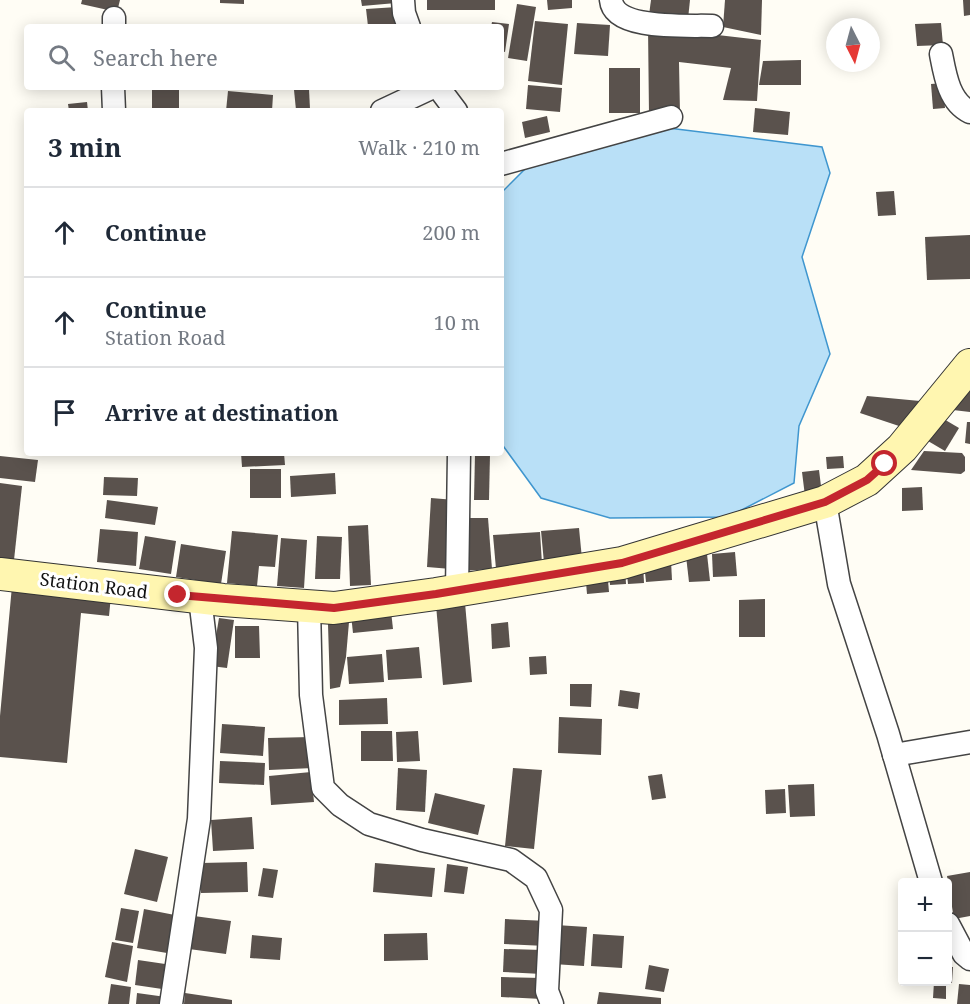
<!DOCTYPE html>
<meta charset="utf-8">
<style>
:root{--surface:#fff;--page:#f2f2f3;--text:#1f2937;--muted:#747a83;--line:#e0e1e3}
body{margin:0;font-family:"Noto Serif",serif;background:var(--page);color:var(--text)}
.controls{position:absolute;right:18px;bottom:18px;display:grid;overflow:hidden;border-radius:6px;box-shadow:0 3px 15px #0003}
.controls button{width:54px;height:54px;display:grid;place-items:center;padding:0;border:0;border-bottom:2px solid var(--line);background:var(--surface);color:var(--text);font:30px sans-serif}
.compass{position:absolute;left:826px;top:18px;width:54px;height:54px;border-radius:50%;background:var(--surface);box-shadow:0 3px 15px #0003;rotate:174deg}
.stop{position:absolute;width:18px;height:18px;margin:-14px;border:4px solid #c4262e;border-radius:50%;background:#fff}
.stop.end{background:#c4262e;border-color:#fff;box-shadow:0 2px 6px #0008}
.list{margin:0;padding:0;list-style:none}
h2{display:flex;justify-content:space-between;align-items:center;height:78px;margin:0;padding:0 24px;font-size:26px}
h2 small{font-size:20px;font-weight:400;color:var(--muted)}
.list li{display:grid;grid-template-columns:39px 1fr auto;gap:18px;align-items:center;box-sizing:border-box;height:90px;padding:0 24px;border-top:2px solid var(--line)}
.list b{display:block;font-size:22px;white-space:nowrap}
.list p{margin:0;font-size:20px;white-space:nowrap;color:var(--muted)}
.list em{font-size:20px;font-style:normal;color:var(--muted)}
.icon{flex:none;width:33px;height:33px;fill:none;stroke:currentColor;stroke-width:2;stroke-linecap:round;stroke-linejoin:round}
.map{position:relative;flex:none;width:970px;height:1004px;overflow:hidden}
.search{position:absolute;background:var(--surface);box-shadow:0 3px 15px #0003;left:24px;top:24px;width:480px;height:66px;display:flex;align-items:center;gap:15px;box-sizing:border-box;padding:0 21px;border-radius:6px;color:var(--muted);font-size:22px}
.panel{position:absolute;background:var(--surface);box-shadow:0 3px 15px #0003;left:24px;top:108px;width:480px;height:348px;border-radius:6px}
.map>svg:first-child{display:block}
.water{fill:#b9e0f7;stroke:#3f96cf;stroke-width:1.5}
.building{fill:#5a524d}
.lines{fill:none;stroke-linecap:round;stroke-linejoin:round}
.minor-casing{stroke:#444;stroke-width:25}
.secondary-casing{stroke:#333;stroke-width:34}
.minor{stroke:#fff;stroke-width:22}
.secondary{stroke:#fff6b0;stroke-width:32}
.route{stroke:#c4262e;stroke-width:8}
.labels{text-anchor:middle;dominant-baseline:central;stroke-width:6;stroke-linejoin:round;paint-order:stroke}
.street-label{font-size:18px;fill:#111;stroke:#fff}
</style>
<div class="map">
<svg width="970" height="1004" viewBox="0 0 970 1004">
<rect width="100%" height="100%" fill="#fffdf5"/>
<polygon class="water" points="660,127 822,147 830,173 802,257 830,354 799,426 794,483 728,517 610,518 541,498 501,443 501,274 503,263 501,248 501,193 530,164"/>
<g class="building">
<polygon points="82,0 120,0 117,12 81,4"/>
<polygon points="220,0 244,0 244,4 220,3"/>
<polygon points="361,0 396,0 396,3 362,6"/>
<rect x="427" y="0" width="68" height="10"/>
<polygon points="547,0 572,0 572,8 548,10"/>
<polygon points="651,0 690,0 688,19 649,15"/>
<polygon points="725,0 762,0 761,35 723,27"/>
<polygon points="963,0 970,0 970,15 964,16"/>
<polygon points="517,4 536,7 527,61 508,58"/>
<polygon points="397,7 398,24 368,26 366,9"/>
<polygon points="535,21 568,24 562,85 528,81"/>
<polygon points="492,22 509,24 505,52 501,51 501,27 491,27"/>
<polygon points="577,23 610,25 608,56 574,54"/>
<polygon points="941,23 943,45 917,46 915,24"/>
<polygon points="648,27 761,40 757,101 723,100 731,68 679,62 680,114 649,115"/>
<polygon points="801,60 801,85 759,85 763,61"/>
<rect x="609" y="68" width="31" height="45"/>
<polygon points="943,83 945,108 933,109 931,84"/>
<polygon points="528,85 562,88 560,112 526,109"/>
<rect x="152" y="87" width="27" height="24"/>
<polygon points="309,89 310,109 296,110 294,90"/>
<polygon points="228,91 273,95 272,111 226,111"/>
<polygon points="87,102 88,111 69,111 68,104"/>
<polygon points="755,108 790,112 788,135 753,132"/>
<polygon points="547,116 550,132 525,138 522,122"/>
<polygon points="894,191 896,215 878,216 876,192"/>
<polygon points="970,235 970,279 927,280 925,237"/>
<polygon points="970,387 970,412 953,410"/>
<polygon points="867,396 920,401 908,429 860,413"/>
<polygon points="942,418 959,428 945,451 928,441"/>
<polygon points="967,422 970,422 970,444 965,443"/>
<polygon points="924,451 962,453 965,457 965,471 961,474 911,470"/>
<polygon points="241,453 284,453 285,465 242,467"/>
<polygon points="475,454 490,454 489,500 474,500"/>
<polygon points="0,456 38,460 35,482 0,478"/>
<polygon points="843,456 844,468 827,469 826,457"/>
<rect x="250" y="469" width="31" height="29"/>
<polygon points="819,470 822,494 805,496 802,472"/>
<polygon points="335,473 336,494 291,497 290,476"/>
<polygon points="104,477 138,478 137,496 103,495"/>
<polygon points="0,483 22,486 14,560 0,558"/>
<polygon points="922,487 923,510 902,511 902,488"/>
<polygon points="431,498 455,500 451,569 427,567"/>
<polygon points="107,500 158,507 155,525 105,518"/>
<polygon points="461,518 488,518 492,569 462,571"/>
<polygon points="368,525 371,585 350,586 348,526"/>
<polygon points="579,528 582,559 544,563 541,531"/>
<polygon points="100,529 138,532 136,566 97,562"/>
<polygon points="232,531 278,535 275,567 259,566 257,586 227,583"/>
<polygon points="540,532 542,564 496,569 493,535"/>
<polygon points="145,536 176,541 171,574 139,569"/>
<polygon points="317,536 342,537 340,579 315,579"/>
<polygon points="281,538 307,540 304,588 277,586"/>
<polygon points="181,544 226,551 221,584 176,577"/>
<polygon points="735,552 737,576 713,577 712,554"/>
<polygon points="707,554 710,581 689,582 686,556"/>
<polygon points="671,561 672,580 646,582 644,563"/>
<polygon points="643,563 644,583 628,584 626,565"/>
<polygon points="625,568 626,584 610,585 609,569"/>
<polygon points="607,569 609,592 587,594 585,571"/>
<polygon points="12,586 111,596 109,616 81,613 67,763 0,757 0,716"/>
<polygon points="765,599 765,637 739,637 739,600"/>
<polygon points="465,603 472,682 443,685 436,605"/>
<polygon points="391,611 393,629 353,633 351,615"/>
<polygon points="219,618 234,620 227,668 211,666"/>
<polygon points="349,622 346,657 340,687 330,689 328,624"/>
<polygon points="508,622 510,647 492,649 491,624"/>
<polygon points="235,626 259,626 260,658 235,658"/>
<polygon points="419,647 422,678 388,680 386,650"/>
<polygon points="382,654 384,682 349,684 347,657"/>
<polygon points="546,656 547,674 530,675 529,657"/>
<polygon points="570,684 592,684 591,707 570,706"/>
<polygon points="620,690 640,693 638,709 618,706"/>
<polygon points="387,698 388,724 339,725 339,700"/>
<polygon points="559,717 602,719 601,755 558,753"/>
<polygon points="222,724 265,727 263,756 220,753"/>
<polygon points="361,731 392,731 393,761 361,761"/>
<polygon points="418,731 420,761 397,762 396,732"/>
<polygon points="311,737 313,768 269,770 268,738"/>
<polygon points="220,761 265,763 264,785 219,783"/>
<polygon points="398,768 427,770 425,812 396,810"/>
<polygon points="513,768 542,770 534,849 505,846"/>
<polygon points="311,772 314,802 271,805 269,776"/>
<polygon points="662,774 666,798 652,800 648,776"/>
<polygon points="814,784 815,816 790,817 788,785"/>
<polygon points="785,789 786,813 766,814 765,790"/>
<polygon points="435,793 485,805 478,835 428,823"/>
<polygon points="252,817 254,849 213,851 211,820"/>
<polygon points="135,849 168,857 157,902 124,894"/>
<polygon points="247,862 248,892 201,893 200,863"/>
<polygon points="375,863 435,868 432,897 373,892"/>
<polygon points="447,864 468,867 464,894 444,892"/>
<polygon points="263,868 278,870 273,898 258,896"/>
<polygon points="970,872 970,916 954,919 947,876"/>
<polygon points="121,908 139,911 133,943 115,940"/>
<polygon points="144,909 180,916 173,954 137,948"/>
<polygon points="194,916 231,921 226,954 189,949"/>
<polygon points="505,919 548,921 546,946 504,944"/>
<polygon points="556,925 587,927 584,966 553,964"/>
<polygon points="427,933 428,960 384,961 384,934"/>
<polygon points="593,934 624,936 622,968 591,966"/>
<polygon points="252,935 282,938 280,960 250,958"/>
<polygon points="112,942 133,946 127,982 105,977"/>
<polygon points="504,949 543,950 542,974 503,972"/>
<polygon points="138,960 172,965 169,990 135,985"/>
<polygon points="649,965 669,969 664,992 645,989"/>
<polygon points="948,967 953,967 952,983 948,983"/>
<polygon points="501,977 542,978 542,999 501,997"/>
<polygon points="934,982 946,982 946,999 933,998"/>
<polygon points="111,984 131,987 129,1004 108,1004"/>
<polygon points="959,984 970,985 970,1004 957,1004"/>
<polygon points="599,992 661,998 661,1004 597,1004"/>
<polygon points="137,993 166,997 165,1004 136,1004"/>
<polygon points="185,993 232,1000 232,1004 184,1004"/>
</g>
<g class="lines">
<g class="minor-casing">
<g id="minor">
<polyline points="403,0 404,13 409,27"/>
<path d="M611,0c3,31 77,25 101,26"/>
<polyline points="114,27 114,18"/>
<path d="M941,54c4,21 8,48 29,58"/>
<polyline points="113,87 114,111"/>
<polyline points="438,87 456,111"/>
<polyline points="382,111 433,87"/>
<polyline points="501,164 671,117"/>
<polyline points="825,502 839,584 888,734 931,882"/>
<polyline points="457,591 459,453"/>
<polyline points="309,606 311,695 323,788 340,805 369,824 422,840 511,860 536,878 551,910 547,991 552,1004"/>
<polyline points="894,755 970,742"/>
<polyline points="948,924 964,954 970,959"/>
<polyline points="171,1004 199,819 206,648 200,598"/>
</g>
</g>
<g class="secondary-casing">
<polyline id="secondary" points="0,574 223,600 334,608 436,594 622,563 825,502 867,480 902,448 970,365"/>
</g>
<use href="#minor" class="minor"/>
<use href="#secondary" class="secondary"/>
</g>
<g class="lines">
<polyline class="route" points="178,595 334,608 436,594 622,563 825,502 867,480 885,464"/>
</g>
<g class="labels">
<g class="street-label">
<text transform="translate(94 585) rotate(7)">Station Road</text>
</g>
</g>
</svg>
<div class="controls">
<button>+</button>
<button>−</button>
</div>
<svg class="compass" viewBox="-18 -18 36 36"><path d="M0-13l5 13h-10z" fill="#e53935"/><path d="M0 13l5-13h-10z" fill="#747a83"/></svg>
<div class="stop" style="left:885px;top:464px"></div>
<div class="stop end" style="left:178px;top:595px"></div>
<div class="search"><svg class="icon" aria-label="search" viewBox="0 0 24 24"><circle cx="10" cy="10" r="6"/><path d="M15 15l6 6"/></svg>Search here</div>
<section class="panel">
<h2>3 min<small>Walk · 210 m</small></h2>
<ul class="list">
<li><svg class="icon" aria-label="ahead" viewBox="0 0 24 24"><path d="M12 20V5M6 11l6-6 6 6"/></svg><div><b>Continue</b></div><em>200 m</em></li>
<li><svg class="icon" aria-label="ahead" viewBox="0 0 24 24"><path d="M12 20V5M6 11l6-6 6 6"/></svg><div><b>Continue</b><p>Station Road</p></div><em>10 m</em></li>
<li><svg class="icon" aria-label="arrive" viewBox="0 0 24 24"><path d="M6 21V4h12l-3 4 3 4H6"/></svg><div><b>Arrive at destination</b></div></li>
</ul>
</section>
</div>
